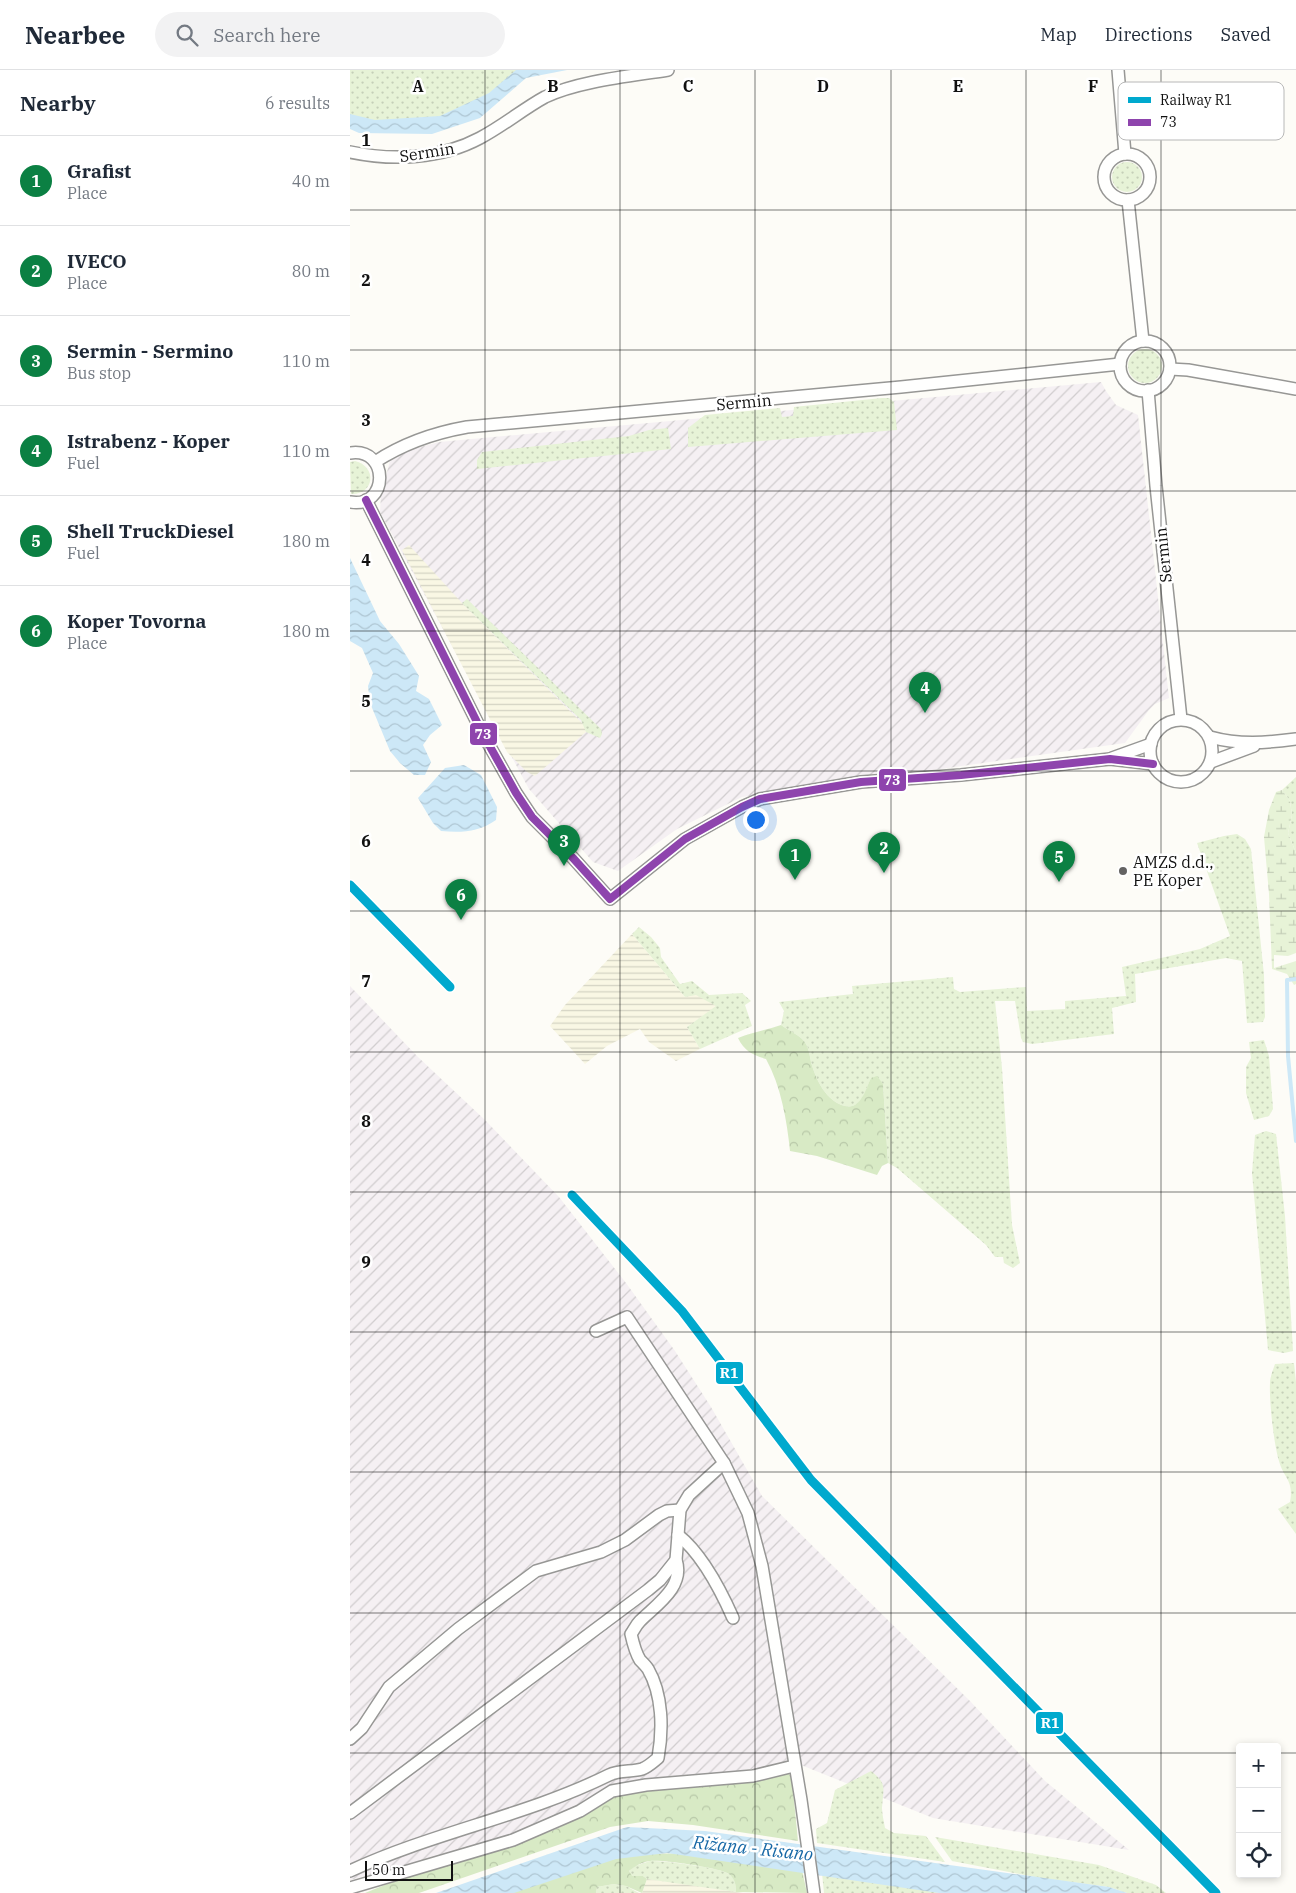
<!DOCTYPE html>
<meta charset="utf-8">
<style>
:root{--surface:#fff;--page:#f2f2f3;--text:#1f2937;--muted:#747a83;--line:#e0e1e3;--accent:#0b8043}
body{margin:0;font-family:"IBM Plex Serif",serif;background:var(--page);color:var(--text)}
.controls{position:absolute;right:15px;bottom:15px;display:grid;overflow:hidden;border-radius:5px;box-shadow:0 2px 8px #0003}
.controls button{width:45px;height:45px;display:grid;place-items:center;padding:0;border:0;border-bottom:1px solid var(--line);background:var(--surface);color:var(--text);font:25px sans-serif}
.scale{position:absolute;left:15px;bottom:12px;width:88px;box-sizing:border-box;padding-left:5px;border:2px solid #111;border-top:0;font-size:14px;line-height:18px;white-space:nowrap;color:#111;-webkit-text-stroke:4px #fff;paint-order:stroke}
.you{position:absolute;left:405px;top:749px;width:18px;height:18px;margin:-12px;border:4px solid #fff;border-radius:50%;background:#1a73e8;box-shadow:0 0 0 8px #1a73e833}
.badge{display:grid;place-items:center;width:32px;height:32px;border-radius:50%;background:var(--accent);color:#fff;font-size:16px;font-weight:700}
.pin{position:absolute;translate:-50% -41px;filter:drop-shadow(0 1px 2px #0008)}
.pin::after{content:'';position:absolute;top:26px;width:18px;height:15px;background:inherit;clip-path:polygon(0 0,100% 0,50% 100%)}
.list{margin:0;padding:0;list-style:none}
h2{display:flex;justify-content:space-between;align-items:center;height:65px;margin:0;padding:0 20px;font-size:21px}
h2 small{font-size:16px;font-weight:400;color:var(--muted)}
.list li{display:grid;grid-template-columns:32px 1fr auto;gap:15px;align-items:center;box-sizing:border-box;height:90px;padding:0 20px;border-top:1px solid var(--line)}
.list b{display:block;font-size:19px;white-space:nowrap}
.list p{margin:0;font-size:16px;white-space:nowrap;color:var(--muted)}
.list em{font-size:16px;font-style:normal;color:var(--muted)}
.icon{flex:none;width:28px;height:28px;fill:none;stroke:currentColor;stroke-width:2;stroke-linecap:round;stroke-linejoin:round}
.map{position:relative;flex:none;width:946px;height:1823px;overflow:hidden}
header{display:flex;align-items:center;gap:30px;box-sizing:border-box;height:70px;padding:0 25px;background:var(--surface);border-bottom:1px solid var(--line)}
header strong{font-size:24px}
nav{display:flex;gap:28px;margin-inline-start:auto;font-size:18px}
.search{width:350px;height:45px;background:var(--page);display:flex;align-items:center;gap:12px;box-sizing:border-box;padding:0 18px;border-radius:28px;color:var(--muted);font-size:19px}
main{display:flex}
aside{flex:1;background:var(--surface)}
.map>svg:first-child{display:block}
.industrial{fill:url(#industrial-furrows)}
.farmland{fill:url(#farmland-rules)}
.grass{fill:url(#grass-dots)}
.forest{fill:url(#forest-crowns)}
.wetland{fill:url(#wetland-marsh)}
.water{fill:url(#water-waves)}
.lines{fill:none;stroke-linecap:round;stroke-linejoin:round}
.stream{stroke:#cde8f7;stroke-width:4}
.minor-casing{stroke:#979795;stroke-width:14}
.minor{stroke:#fffffe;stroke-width:11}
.bus-1-casing{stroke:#fff;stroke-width:11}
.bus-1{stroke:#8e44ad;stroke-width:8}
.rail-1-casing{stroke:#fff;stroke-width:12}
.rail-1{stroke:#00a9ce;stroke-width:9}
.grid{fill:none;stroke:#111;stroke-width:1;stroke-opacity:0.55}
.poi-dot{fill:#646362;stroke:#fff;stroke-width:2}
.labels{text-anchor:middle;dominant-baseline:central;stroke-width:5;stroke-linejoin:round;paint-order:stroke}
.street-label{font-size:16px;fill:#111;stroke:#fff}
.poi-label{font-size:16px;fill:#111;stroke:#fff;text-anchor:start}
.water-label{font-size:18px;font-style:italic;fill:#1768a6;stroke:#fff}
.key{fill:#fff;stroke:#b8b8b8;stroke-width:1}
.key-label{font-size:14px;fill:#111}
.grid-label{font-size:16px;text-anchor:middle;font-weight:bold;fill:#111;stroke:#fff;stroke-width:5;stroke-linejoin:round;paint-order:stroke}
.line-badge{stroke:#fff;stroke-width:2}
.badge-label{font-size:14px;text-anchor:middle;font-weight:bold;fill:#fff}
</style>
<header>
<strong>Nearbee</strong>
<div class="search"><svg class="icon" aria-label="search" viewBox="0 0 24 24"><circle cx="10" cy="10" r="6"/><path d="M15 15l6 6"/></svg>Search here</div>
<nav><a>Map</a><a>Directions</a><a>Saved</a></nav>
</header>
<main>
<aside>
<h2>Nearby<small>6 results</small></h2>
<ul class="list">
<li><span class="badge">1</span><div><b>Grafist</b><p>Place</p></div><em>40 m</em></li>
<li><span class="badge">2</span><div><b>IVECO</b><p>Place</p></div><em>80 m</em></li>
<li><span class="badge">3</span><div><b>Sermin - Sermino</b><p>Bus stop</p></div><em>110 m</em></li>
<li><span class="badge">4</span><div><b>Istrabenz - Koper</b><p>Fuel</p></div><em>110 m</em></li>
<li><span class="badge">5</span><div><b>Shell TruckDiesel</b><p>Fuel</p></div><em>180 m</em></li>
<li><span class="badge">6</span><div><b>Koper Tovorna</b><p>Place</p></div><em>180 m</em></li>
</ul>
</aside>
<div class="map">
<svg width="946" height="1823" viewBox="0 0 946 1823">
<defs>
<pattern id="industrial-furrows" width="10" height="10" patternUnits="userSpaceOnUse" patternTransform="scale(1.25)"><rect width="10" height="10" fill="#f5f0f3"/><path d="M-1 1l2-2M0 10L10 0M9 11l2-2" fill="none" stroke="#d1cdcf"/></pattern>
<pattern id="farmland-rules" width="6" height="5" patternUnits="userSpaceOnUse" patternTransform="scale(1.25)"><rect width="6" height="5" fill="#f9f7e4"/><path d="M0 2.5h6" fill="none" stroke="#d4d3c3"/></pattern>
<pattern id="grass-dots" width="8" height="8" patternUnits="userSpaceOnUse" patternTransform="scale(1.25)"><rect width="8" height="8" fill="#e7f3d7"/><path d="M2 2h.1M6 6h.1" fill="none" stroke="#c5cfb8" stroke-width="1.8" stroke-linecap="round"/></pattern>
<pattern id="forest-crowns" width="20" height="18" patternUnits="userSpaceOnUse" patternTransform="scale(1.25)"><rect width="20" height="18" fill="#d8eac5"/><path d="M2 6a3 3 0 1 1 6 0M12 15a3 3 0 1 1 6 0" fill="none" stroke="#b8c8a8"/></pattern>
<pattern id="wetland-marsh" width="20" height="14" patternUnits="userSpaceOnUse" patternTransform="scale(1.25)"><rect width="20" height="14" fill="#e7f3d7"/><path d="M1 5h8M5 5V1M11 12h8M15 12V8" fill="none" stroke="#c5cfb8"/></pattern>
<pattern id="water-waves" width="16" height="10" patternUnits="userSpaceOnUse" patternTransform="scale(1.25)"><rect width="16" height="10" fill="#cde8f7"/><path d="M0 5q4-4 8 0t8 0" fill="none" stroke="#afc6d3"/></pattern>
</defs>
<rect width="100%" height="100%" fill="#fdfcf7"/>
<g class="industrial">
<polygon points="751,312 756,321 766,335 788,345 819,628 805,634 799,640 775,673 392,727 327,759 268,801 243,792 179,719 30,442 31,424 40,391 59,380 89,372"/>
<polygon points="0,916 68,987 135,1050 209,1127 276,1213 325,1281 361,1337 412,1426 620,1631 695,1711 779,1780 583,1748 446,1693 262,1718 163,1767 0,1810"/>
</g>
<g class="farmland">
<polygon points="59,475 112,533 234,655 236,662 185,706 177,702 157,682 52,480"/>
<polygon points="282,864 335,927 346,924 367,936 337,957 350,979 326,991 299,972 290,959 257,976 235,994 200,956 215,935"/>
<polygon points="297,1809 322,1812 393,1823 292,1823"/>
</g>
<g class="grass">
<polygon points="0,0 172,0 115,40 103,44 63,52 0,49"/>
<circle cx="777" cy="107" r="15"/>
<circle cx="795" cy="296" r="17"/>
<polygon points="532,328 539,328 544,332 547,360 338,377 338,358 355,345 430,338 432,347 443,346 444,337"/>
<polygon points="318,358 321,379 127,399 127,390 132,382 279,366 299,360"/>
<path d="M5,391c23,6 19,34 -4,33l-1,-32z"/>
<polygon points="117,529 251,659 252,664 250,668 236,662 231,650 112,533"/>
<polygon points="946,707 946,783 938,763 942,745 940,731 932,720"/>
<path d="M887,764l8,5 6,10 13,126 1,42 -2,5 -16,1 -5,-62 -16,-3 -91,16 1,28 -24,6 2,26 -82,10 -9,-2 -2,-4 -6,-37h-20l7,67 10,157 8,38 -7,5 -9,-5 -1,-6h-8l-9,-12 -89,-77 -9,-5 -5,-79 -12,-6c-5,11 -10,32 -26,28 -19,-5 -29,-26 -34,-44 -1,-5 -2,-13 -5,-18 -4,-8 -18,-14 -25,-19l3,-14 -5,-9 74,-8 -1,-8 101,-9 1,12 6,3 66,-5 1,24 38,-2v-8l61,-5 -4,-29 78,-18 30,-13 -33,-93 27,-7z"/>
<polygon points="289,857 301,867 310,878 311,887 330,914 342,911 359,925 392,923 401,931 395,935 402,956 350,979 337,957 366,936 346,925 335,927 282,864"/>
<polygon points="914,970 919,986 923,1039 919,1046 904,1050 896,1023 896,997 901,988 899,972"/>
<polygon points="916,1061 926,1064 935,1146 943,1281 934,1283 918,1280 902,1103 905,1065"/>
<path d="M944,1293l2,19v152l-18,-25 12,-7c4,-22 -6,-23 -11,-41 -5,-17 -10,-60 -9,-78 0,-6 3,-13 5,-19z"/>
<path d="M521,1701c17,13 12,18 11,37 0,6 2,14 3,20l9,5 32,3 19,26 -128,-19 -1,-14 11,-6 8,-33z"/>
<polygon points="585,1767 749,1795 806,1815 816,1823 777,1823 759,1817 690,1808 602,1791"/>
<path d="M300,1791c14,0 69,6 79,13 6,4 7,11 7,18l-89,-13 -4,-3h-12l-2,-5 6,-5z"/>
<polygon points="472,1803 591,1823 474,1823"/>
<polygon points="264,1814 276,1816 289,1823 246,1823 247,1817"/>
</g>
<g class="forest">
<path d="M431,955c7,5 21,11 25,19 3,5 4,13 5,18 5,18 15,39 34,44 16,4 21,-18 26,-28l6,-2 6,8 5,79 -6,3 -5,9 -60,-19 -27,-5c-3,-30 -9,-65 -24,-92 -13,-4 -22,-8 -28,-21 15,-6 29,-8 43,-13z"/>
<polygon points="438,1701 442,1710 448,1771 343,1755 298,1751 260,1757 69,1823 15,1823 69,1801 168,1773 204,1760 235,1745 270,1721 382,1714 401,1711"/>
<path d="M348,1783l104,17 5,23 -71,-1c0,-7 -1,-13 -7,-18 -7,-6 -69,-15 -79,-13 -8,1 -15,5 -21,10l3,5h11l4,3 -5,14 -16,-7 -12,-2 -17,3 -1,6h-92l48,-18 82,-21z"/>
</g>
<polygon class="wetland" points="932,720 940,731 942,745 938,763 946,783 946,883 938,886 924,885 924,898 946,891 946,914 944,915 937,904 922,899 919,824 914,767 919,740 926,722"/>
<g class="water">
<polygon points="166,0 217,0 176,8 130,48 82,64 9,63 0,59 0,44 25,50 90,46 139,23"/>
<polygon points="0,488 30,551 49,574 69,606 66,621 79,629 92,655 80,665 73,675 81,692 75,705 64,705 50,693 40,681 20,633 18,616 23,603 12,578 0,571"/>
<path d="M114,695l17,10 16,32 -1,13c-17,12 -35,13 -55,11l-8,-8 -15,-25 27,-30z"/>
<polygon points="277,1757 355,1761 759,1817 777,1823 589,1823 317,1783 266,1789 164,1823 86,1823"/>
</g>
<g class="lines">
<polyline class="stream" points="946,909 937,910 938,986 946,1071"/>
<g class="minor-casing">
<g id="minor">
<polyline points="768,0 775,84"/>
<path d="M0,82c43,9 91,7 130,-14 23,-12 43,-29 65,-41 34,-16 86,-21 123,-27"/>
<circle cx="777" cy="107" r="23"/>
<polyline points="778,130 793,271"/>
<circle cx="795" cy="296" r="25"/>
<polyline points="820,299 838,300 946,319"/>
<polyline points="798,320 806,416 831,649"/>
<path d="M0,383c40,-6 39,56 0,49"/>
<path d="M25,392c29,-19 58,-29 92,-35l434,-40 219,-23"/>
<polyline points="16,430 134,666 166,723 182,747 223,788 260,829 335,769 392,737 410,729 511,712 611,705 760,689 803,694"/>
<circle cx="831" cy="681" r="31"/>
<path d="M860,667c29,8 56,6 86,2"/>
<polyline points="762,688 801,674"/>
<polyline points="861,692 904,676"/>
<polyline points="246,1261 277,1247 374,1393 398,1443 412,1496 451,1730 464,1823"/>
<path d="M328,1465c23,18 43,56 55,83"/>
<polyline points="0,1669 12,1658 39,1617 108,1559 186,1501 251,1482 275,1470 309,1445 317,1441 330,1440"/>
<polyline points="0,1743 298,1520 310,1510 326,1490"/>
<path d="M0,1801c84,-39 176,-55 259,-96 10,-5 23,-3 33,-6 6,-2 11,-7 16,-11 5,-28 5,-63 -10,-89 -2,-3 -5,-6 -8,-9 -5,-8 -7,-17 -9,-26 3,-4 5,-9 9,-13 16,-16 45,-34 36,-61l4,-50 9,-15 35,-32"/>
<polyline points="0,1818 163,1770 230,1741 262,1721 296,1715 403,1706 444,1696"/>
</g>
</g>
<use href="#minor" class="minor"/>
<g class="bus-1-casing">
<polyline id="bus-1" points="16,430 134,666 166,723 182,747 223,788 260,829 335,769 392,737 410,729 511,712 611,705 760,689 803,694"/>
</g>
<use href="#bus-1" class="bus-1"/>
<g class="rail-1-casing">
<g id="rail-1">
<polyline points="0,815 100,917"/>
<polyline points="222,1125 332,1241 461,1410 866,1823"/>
</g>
</g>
<use href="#rail-1" class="rail-1"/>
</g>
<path class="grid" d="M135,0v1823M270,0v1823M405,0v1823M541,0v1823M676,0v1823M811,0v1823M0,140h946M0,280h946M0,421h946M0,561h946M0,701h946M0,841h946M0,982h946M0,1122h946M0,1262h946M0,1402h946M0,1543h946M0,1683h890M927,1683h19"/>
<circle class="poi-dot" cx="773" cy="801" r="5"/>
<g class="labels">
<g class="street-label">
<text transform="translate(77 82) rotate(-9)">Sermin</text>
<text transform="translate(394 332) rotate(-5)">Sermin</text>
<text transform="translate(813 485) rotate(-96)">Sermin</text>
</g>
<g class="poi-label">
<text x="783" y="792">AMZS d.d.,<tspan x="783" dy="18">PE Koper</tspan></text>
</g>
<g class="water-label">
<text transform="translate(403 1778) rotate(6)">Rižana - Risano</text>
</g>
</g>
<rect x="768" y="12" width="166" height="58" rx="8" class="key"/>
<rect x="778" y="27" width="23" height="6" fill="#00a9ce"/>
<rect x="778" y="49" width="23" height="7" fill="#8e44ad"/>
<g class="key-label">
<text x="810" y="35">Railway R1</text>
<text x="810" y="57">73</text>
</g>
<g class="grid-label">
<text x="68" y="22">A</text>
<text x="203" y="22">B</text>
<text x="338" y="22">C</text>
<text x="473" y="22">D</text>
<text x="608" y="22">E</text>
<text x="743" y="22">F</text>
<text x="16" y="76">1</text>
<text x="16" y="216">2</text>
<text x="16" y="356">3</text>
<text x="16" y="496">4</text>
<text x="16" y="637">5</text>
<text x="16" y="777">6</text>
<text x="16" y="917">7</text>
<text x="16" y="1057">8</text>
<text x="16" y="1198">9</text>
</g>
<g class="line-badge">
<rect x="119" y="652" width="29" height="24" rx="5" fill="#8e44ad"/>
<rect x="528" y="698" width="29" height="24" rx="5" fill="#8e44ad"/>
<rect x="365" y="1291" width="29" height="24" rx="5" fill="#00a9ce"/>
<rect x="685" y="1641" width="29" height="24" rx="5" fill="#00a9ce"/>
</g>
<g class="badge-label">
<text x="133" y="669">73</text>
<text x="542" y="715">73</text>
<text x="379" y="1308">R1</text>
<text x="700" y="1658">R1</text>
</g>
</svg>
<div class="controls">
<button>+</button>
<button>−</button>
<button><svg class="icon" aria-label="locate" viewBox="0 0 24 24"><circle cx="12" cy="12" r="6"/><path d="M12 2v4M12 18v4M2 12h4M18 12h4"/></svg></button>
</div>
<div class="scale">50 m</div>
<div class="you"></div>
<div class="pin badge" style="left:445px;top:810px">1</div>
<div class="pin badge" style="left:534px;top:803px">2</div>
<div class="pin badge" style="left:214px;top:796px">3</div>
<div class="pin badge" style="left:575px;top:643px">4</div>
<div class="pin badge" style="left:709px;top:812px">5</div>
<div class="pin badge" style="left:111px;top:850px">6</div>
</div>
</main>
